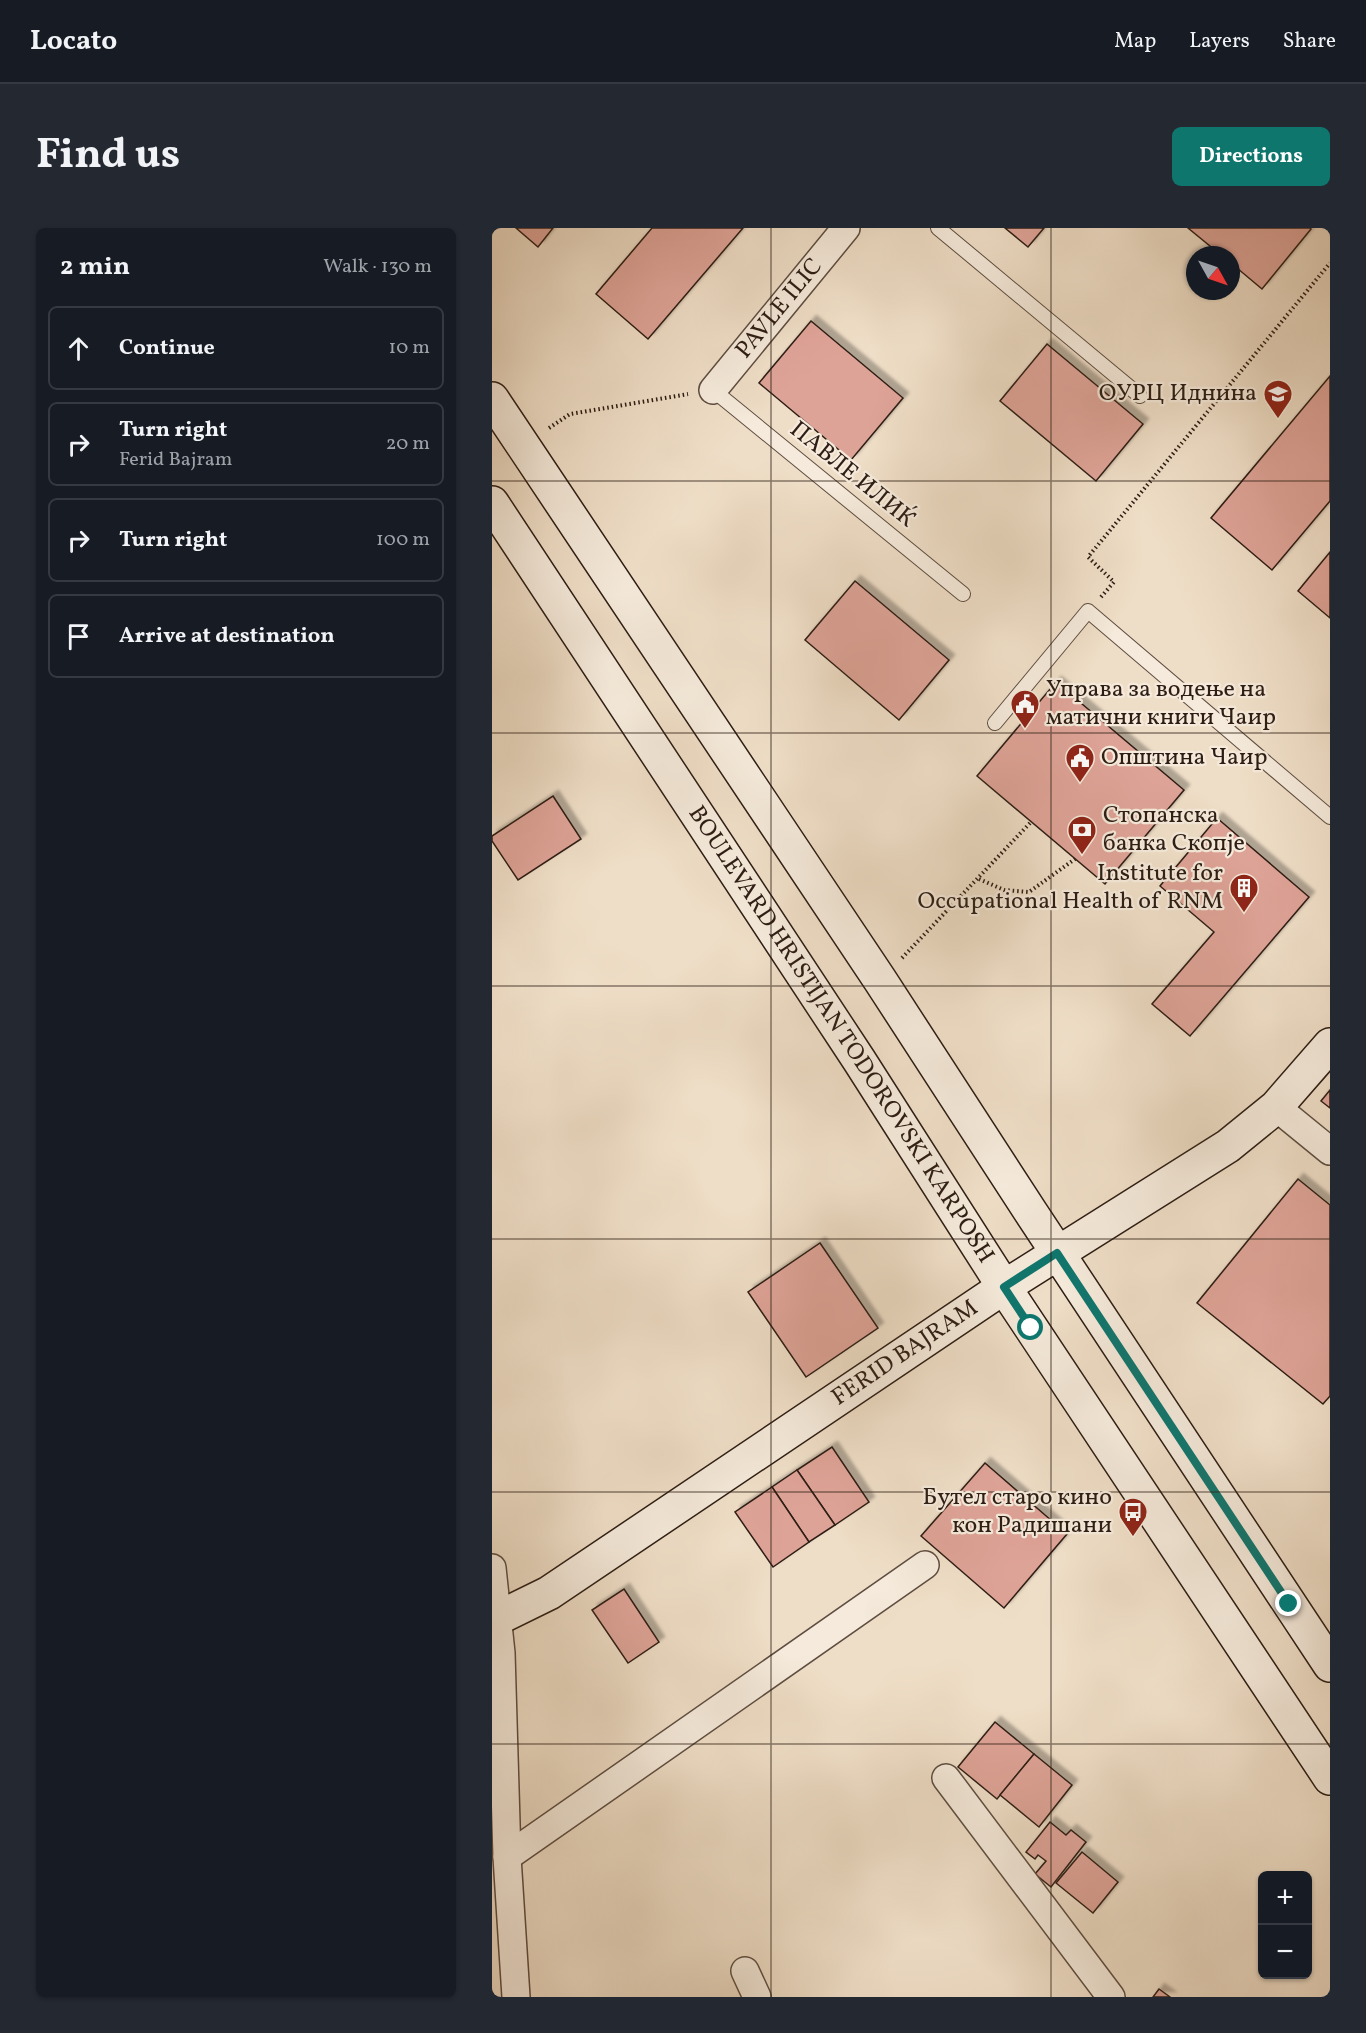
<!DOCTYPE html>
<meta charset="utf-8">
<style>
:root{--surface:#171b24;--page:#242831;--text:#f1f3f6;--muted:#9ea1a6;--line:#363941;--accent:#0f766e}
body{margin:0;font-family:Vollkorn,serif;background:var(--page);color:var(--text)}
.controls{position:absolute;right:18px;bottom:18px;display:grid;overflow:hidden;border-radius:9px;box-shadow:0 2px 4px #0004}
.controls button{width:54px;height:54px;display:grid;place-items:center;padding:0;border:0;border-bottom:2px solid var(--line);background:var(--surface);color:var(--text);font:30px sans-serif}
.compass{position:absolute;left:694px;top:18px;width:54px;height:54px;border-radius:50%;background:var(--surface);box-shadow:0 2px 4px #0004;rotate:130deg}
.stop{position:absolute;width:18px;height:18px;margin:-14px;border:4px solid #0f766e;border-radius:50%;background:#fff}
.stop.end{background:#0f766e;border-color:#fff;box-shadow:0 2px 6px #0008}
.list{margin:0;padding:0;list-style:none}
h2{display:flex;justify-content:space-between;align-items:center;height:78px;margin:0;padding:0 24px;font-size:26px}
h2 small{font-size:20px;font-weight:400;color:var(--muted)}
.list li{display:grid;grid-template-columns:39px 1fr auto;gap:18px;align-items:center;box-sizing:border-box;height:84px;margin:0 12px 12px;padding:0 12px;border:2px solid var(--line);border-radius:9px}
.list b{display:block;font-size:22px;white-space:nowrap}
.list p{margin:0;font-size:20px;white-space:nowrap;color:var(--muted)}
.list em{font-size:20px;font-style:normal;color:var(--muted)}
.icon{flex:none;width:33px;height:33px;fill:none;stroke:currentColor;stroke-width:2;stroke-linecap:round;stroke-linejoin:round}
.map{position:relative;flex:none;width:838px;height:1769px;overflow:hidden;border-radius:9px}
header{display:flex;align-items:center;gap:36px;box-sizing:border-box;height:84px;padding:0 30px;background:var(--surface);border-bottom:2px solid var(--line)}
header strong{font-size:28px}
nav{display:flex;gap:33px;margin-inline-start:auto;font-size:21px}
.intro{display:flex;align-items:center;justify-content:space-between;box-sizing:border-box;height:144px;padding:0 36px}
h1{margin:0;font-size:42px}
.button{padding:15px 27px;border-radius:9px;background:var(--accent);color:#fff;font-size:21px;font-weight:700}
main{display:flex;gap:36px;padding:0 36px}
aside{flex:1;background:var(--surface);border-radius:9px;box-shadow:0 2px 4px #0004}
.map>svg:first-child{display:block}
.building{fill:#dea397;stroke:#2d1d14;stroke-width:1.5;filter:url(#shadow)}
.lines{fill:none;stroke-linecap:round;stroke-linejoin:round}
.lane-casing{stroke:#5e4d41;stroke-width:16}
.street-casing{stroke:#5e4d41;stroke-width:30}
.secondary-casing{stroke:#2d1d14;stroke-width:36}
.path{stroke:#2d1d14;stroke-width:4;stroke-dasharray:1.5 3;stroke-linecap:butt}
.lane{stroke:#f5eadb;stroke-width:14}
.street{stroke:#f5eadb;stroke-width:27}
.secondary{stroke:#f5eadb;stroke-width:33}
.route{stroke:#0f766e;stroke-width:8}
.grid{fill:none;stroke:#2d1d14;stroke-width:1.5;stroke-opacity:0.55}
.labels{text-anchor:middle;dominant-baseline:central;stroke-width:4.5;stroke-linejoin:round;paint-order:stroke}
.street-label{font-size:24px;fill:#2d1d14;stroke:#f5eadb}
.poi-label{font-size:24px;fill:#2d1d14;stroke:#f5eadb;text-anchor:end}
</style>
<header>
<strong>Locato</strong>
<nav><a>Map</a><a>Layers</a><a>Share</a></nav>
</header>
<div class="intro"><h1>Find us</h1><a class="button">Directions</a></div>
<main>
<aside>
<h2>2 min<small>Walk · 130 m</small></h2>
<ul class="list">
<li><svg class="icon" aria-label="ahead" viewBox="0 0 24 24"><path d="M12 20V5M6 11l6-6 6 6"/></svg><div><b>Continue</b></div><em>10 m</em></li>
<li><svg class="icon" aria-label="right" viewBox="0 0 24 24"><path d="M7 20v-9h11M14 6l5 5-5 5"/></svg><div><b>Turn right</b><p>Ferid Bajram</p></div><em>20 m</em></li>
<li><svg class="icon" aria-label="right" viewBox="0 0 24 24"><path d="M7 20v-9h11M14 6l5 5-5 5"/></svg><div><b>Turn right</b></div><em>100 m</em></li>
<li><svg class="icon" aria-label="arrive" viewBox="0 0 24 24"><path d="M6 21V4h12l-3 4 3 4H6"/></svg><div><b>Arrive at destination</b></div></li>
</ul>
</aside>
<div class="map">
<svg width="838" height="1769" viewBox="0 0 838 1769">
<defs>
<filter id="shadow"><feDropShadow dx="5.5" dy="-5.5" stdDeviation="1.5" flood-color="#0004"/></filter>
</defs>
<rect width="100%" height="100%" fill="#efdec7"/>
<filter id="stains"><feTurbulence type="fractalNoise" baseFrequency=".00333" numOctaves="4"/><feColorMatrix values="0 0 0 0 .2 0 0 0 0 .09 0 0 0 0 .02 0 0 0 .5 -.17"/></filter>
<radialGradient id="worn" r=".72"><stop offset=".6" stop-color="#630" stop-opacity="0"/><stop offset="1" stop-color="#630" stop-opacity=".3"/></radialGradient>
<g class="building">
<polygon points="24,0 61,0 46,19"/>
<polygon points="160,0 251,0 156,111 104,66"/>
<polygon points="513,0 552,0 536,19"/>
<polygon points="696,0 818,0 819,1 770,61 739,35 739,27 729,27"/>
<polygon points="319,93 411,170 359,232 267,155"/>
<polygon points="555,116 651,196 604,253 508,173"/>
<polygon points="838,148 838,273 780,342 719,290"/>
<polygon points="838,324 838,390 806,363"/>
<polygon points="363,353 457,432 407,492 313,412"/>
<polygon points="564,454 692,562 613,656 485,548"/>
<polygon points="61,568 89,611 26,652 0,613 0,608"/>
<polygon points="725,590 817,669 698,808 660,776 722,704 668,658"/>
<polygon points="838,862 838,880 829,873"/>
<polygon points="806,951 838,977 838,1168 831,1176 705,1075"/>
<polygon points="328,1015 386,1100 314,1149 256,1064"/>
<polygon points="340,1219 377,1274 343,1297 305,1242"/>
<polygon points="493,1235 575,1306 512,1380 429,1308"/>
<polygon points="305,1242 343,1297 317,1314 280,1259"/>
<polygon points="280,1259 317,1314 281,1339 243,1284"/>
<polygon points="132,1361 167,1414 136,1435 100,1382"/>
<polygon points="503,1494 542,1526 505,1571 466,1539"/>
<polygon points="542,1526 580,1557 547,1599 508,1567"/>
<polygon points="558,1594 574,1607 579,1602 594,1614 559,1659 543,1646 554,1633 546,1627 543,1631 534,1624"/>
<polygon points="590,1624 626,1654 601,1685 564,1655"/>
<polygon points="667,1761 678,1769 661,1769"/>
</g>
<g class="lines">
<g class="lane-casing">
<g id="lane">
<polyline points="446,0 648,168"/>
<polyline points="221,162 471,366"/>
<polyline points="503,495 596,383 838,589"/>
</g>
</g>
<g class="street-casing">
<g id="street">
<path id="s1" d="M221,162l133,-162"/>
<polyline points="784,879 838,923"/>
<polyline points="0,1340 9,1425 15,1629 24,1769"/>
<polyline points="454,1550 619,1769"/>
<polyline points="15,1629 433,1337"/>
<polyline points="253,1743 265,1769"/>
</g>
</g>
<g class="secondary-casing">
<g id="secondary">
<polyline points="0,171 388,752 538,983 838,1437"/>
<path id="s2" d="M0,275l367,557 145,227 326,491"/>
<path id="s3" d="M0,1390h6l51,-25 455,-306 224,-141 48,-39 54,-62"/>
</g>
</g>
<g class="path">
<polyline points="57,200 78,186 196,166"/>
<polyline points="609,369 622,354 596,329 838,35"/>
<polyline points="487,651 512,662 537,664 583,631"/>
<polyline points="410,730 539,594"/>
</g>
<use href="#lane" class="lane"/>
<use href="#street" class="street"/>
<use href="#secondary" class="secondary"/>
</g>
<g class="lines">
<polyline class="route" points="539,1100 512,1059 565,1025 797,1376"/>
</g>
<path class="grid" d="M279,0v1769M559,0v1769M0,253h838M0,505h838M0,758h838M0,1011h838M0,1264h838M0,1516h838"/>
<defs>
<g id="school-pin" transform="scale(1.5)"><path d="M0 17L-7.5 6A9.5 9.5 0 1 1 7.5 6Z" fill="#8f2418" stroke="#f5eadb"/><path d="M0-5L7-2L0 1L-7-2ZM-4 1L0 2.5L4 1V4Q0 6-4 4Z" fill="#fff"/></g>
<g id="civic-pin" transform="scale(1.5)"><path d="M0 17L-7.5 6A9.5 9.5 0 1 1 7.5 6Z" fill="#8f2418" stroke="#f5eadb"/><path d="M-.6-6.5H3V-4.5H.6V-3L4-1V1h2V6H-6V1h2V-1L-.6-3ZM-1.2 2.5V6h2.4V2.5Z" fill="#fff"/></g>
<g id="bank-pin" transform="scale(1.5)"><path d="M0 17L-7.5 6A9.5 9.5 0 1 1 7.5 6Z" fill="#8f2418" stroke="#f5eadb"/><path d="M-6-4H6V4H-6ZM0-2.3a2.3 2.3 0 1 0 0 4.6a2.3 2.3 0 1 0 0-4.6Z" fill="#fff"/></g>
<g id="building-pin" transform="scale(1.5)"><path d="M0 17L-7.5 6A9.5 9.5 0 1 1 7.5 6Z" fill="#8f2418" stroke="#f5eadb"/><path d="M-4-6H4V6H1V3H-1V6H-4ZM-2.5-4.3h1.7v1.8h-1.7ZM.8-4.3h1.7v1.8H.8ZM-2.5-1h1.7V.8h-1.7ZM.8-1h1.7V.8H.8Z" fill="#fff"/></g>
<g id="bus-pin" transform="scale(1.5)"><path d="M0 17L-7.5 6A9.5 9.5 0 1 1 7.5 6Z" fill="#8f2418" stroke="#f5eadb"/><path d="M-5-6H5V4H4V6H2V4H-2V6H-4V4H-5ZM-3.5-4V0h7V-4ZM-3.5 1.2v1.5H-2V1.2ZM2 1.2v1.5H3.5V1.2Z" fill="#fff"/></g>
</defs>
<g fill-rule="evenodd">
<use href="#school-pin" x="786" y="166"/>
<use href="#civic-pin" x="533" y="476"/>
<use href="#civic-pin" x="588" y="530"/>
<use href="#bank-pin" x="590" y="602"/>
<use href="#building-pin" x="752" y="660"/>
<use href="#bus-pin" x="641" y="1284"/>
</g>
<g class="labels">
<g class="street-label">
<text stroke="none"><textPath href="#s1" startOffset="105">PAVLE ILIC</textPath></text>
<text transform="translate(360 247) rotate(39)">ПАВЛЕ ИЛИЌ</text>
<text stroke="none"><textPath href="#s2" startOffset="636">BOULEVARD HRISTIJAN TODOROVSKI KARPOSH</textPath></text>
<text stroke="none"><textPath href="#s3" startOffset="492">FERID BAJRAM</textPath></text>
</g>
<g class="poi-label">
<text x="765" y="166">ОУРЦ Иднина</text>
<text x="554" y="462" text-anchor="start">Управа за водење на<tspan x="554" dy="28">матични книги Чаир</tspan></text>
<text x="609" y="530" text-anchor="start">Општина Чаир</text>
<text x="611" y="588" text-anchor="start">Стопанска<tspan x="611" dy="28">банка Скопје</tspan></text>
<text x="731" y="646">Institute for<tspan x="731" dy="28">Occupational Health of RNM</tspan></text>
<text x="620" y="1270">Бутел старо кино<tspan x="620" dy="28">кон Радишани</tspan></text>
</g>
</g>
<rect width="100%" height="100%" filter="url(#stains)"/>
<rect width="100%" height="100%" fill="url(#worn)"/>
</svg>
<div class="controls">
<button>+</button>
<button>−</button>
</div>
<svg class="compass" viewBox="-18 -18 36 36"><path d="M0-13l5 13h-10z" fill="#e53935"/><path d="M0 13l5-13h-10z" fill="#9ea1a6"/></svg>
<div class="stop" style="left:539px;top:1100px"></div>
<div class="stop end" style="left:797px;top:1376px"></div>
</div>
</main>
